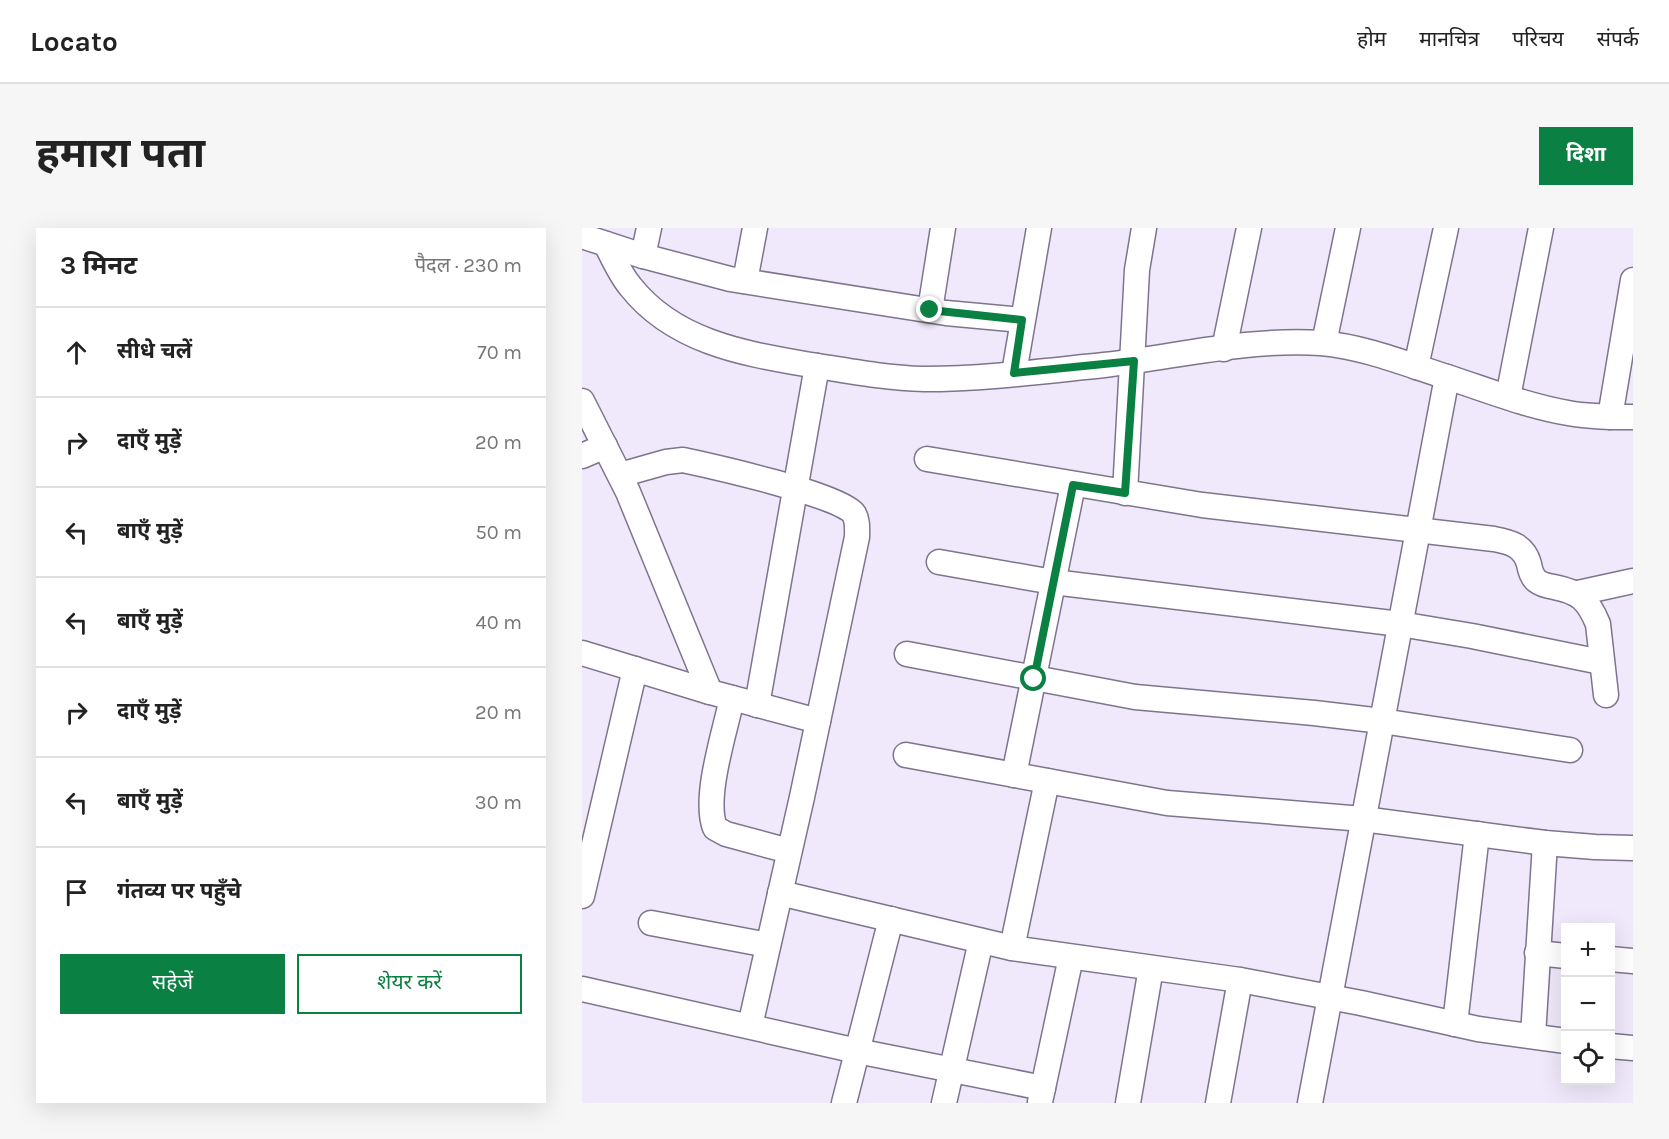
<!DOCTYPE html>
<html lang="hi">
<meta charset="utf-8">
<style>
:root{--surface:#fff;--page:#f6f6f6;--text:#222;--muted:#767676;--line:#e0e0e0;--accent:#0b8043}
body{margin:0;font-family:Karla,"Noto Sans Devanagari",sans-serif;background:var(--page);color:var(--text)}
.controls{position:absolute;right:18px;bottom:18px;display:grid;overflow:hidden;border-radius:0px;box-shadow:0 6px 24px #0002}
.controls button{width:54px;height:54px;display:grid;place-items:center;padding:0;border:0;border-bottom:2px solid var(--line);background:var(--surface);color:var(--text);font:30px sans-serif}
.stop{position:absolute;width:18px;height:18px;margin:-14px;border:4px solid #0b8043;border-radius:50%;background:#fff}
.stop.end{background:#0b8043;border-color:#fff;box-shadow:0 2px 6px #0008}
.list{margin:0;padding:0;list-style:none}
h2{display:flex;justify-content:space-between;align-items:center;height:78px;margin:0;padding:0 24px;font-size:26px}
h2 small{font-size:20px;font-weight:400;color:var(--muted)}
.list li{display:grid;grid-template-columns:39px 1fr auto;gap:18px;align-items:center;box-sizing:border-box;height:90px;padding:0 24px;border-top:2px solid var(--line)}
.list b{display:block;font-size:22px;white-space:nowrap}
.list em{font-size:20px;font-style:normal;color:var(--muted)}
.actions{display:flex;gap:12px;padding:18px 24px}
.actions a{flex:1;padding:14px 0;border:2px solid var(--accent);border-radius:0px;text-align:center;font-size:21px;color:var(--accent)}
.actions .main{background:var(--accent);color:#fff}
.icon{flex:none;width:33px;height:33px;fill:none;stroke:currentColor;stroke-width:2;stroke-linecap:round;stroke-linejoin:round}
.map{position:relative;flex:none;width:1051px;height:875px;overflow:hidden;border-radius:0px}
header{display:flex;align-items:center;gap:36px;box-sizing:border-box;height:84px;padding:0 30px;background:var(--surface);border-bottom:2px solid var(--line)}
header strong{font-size:28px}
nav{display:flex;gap:33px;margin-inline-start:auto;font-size:21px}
.intro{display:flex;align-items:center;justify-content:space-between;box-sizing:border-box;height:144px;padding:0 36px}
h1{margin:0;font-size:42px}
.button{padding:15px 27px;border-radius:0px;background:var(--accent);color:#fff;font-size:21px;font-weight:700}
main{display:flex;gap:36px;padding:0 36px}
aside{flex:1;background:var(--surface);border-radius:0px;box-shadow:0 6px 24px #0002}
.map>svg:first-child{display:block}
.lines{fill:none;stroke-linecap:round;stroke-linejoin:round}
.street-casing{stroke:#7e748d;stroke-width:27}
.street{stroke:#fff;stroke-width:24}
.route{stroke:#0b8043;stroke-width:8}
</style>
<header>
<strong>Locato</strong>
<nav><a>होम</a><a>मानचित्र</a><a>परिचय</a><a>संपर्क</a></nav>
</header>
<div class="intro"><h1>हमारा पता</h1><a class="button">दिशा</a></div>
<main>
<aside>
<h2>3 मिनट<small>पैदल · 230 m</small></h2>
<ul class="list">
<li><svg class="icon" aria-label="ahead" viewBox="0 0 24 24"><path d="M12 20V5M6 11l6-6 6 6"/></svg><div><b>सीधे चलें</b></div><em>70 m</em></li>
<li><svg class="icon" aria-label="right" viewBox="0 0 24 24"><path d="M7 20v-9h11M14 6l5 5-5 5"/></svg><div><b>दाएँ मुड़ें</b></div><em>20 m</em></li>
<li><svg class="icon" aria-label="left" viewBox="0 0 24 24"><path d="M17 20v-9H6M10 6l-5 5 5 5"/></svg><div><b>बाएँ मुड़ें</b></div><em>50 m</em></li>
<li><svg class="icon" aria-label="left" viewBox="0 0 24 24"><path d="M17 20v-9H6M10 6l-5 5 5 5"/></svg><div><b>बाएँ मुड़ें</b></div><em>40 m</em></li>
<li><svg class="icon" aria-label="right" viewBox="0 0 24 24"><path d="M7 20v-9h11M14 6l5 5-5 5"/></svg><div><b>दाएँ मुड़ें</b></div><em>20 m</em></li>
<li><svg class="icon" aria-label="left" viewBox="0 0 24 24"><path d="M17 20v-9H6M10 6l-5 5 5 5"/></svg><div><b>बाएँ मुड़ें</b></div><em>30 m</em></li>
<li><svg class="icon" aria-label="arrive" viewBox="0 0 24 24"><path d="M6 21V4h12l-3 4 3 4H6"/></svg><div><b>गंतव्य पर पहुँचे</b></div></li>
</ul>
<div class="actions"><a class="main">सहेजें</a><a>शेयर करें</a></div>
</aside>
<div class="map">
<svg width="1051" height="875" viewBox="0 0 1051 875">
<rect width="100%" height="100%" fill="#f0e9fb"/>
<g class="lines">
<g class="street-casing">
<g id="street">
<polyline points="0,8 61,28 148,51 364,85 440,92"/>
<path d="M24,16c7,14 14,30 24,42 43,55 111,67 175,78 39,6 79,14 119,15 60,0 121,-8 180,-14 71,-8 145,-27 217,-22 44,4 85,21 126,34 40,13 80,29 121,36 21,4 43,4 65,4"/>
<polyline points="61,28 67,0"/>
<polyline points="163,53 173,0"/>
<polyline points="348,82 361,0"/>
<polyline points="742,115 766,0"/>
<polyline points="642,121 667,0"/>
<polyline points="834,139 864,0"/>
<polyline points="432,145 457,0"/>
<polyline points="926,169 959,0"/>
<polyline points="0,173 46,264 128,464"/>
<polyline points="1028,189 1051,52"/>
<polyline points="0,228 23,218"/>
<path d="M345,231l275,46 292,34c17,3 30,7 35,25 1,6 3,13 8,17 5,4 11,5 17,6 26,5 34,13 44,37l8,71"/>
<path d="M38,247l46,-13 17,-2c28,6 158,35 171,54 4,7 3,15 3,23l-55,260 -52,229"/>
<polyline points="543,265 555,42 562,0"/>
<polyline points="357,334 471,354 818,396 890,408 1019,434"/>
<polyline points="996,365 1051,353"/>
<polyline points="0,425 128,464 236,493"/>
<polyline points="325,426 553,469 732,485 800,493 988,522"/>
<path d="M150,470c-7,34 -29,99 -17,130l11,6 63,17"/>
<polyline points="175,477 235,138"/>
<polyline points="324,527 585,575 781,591 963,615 1013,619 1051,620"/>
<polyline points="432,547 491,257"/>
<polyline points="198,665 430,720 658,752 779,775 896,801 984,813"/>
<polyline points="0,668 53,441"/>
<polyline points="69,695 186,717"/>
<polyline points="430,720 465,553"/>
<polyline points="955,725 984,728"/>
<polyline points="1028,731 1051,733"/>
<polyline points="0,761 275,823 461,860"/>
<polyline points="873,796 895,606"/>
<polyline points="951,808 963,615"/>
<polyline points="1028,818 1051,820"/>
<polyline points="458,874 489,729"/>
<polyline points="262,875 309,691"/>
<polyline points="362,875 399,713"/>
<polyline points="546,875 569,740"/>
<polyline points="636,875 658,752"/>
<polyline points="728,875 865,149"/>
</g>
</g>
<use href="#street" class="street"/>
</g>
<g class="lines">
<polyline class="route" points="348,82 440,92 432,145 552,133 543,265 491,257 452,451"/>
</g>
</svg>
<div class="controls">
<button>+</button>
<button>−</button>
<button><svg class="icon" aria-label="locate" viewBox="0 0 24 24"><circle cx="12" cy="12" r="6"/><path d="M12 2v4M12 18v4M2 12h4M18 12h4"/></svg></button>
</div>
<div class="stop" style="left:452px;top:451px"></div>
<div class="stop end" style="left:348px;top:82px"></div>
</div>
</main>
